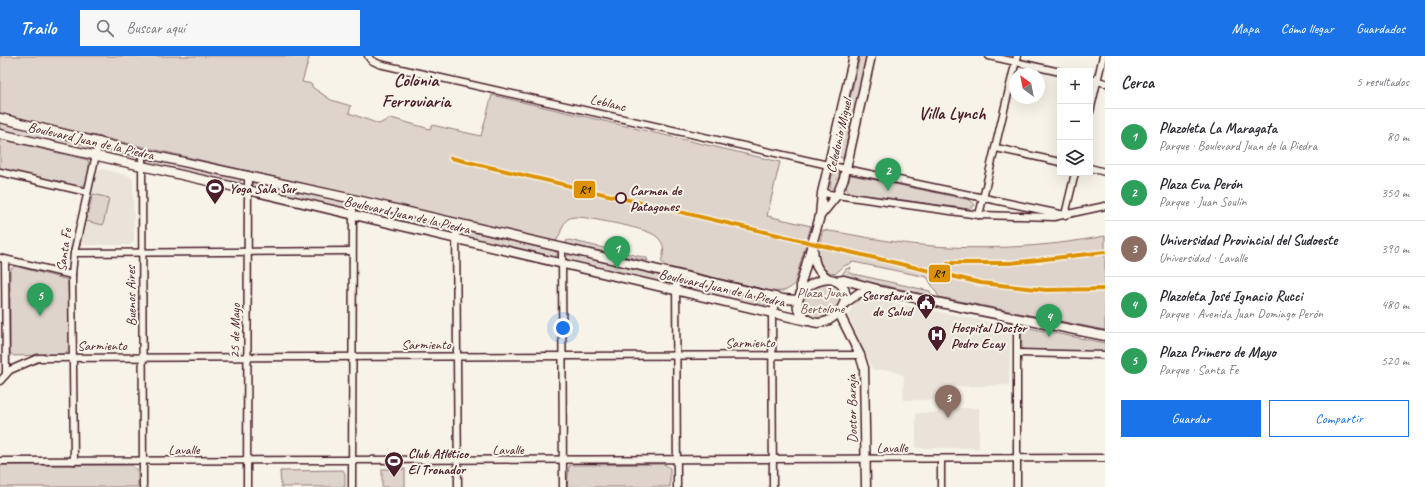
<!DOCTYPE html>
<html lang="es">
<meta charset="utf-8">
<style>
:root{--surface:#fff;--page:#f7f7f7;--text:#2b2b33;--muted:#7c7c81;--line:#e1e1e2;--accent:#1a73e8}
body{margin:0;font-family:Caveat,sans-serif;background:var(--page);color:var(--text)}
.controls{position:absolute;right:12px;top:12px;display:grid;overflow:hidden;border-radius:0px;box-shadow:0 4px 16px #0002}
.controls button{width:36px;height:36px;display:grid;place-items:center;padding:0;border:0;border-bottom:1px solid var(--line);background:var(--surface);color:var(--text);font:20px sans-serif}
.compass{position:absolute;left:1009px;top:12px;width:36px;height:36px;border-radius:50%;background:var(--surface);box-shadow:0 4px 16px #0002;rotate:328deg}
.you{position:absolute;left:563px;top:272px;width:14px;height:14px;margin:-10px;border:3px solid #fff;border-radius:50%;background:#1a73e8;box-shadow:0 0 0 6px #1a73e833}
.badge{display:grid;place-items:center;width:26px;height:26px;border-radius:50%;background:var(--accent);color:#fff;font-size:13px;font-weight:700}
.pin{position:absolute;translate:-50% -33px;filter:drop-shadow(0 1px 2px #0008)}
.pin::after{content:'';position:absolute;top:21px;width:14px;height:12px;background:inherit;clip-path:polygon(0 0,100% 0,50% 100%)}
.list{margin:0;padding:0;list-style:none}
h2{display:flex;justify-content:space-between;align-items:center;height:52px;margin:0;padding:0 16px;font-size:17px}
h2 small{font-size:13px;font-weight:400;color:var(--muted)}
.list li{display:grid;grid-template-columns:26px 1fr auto;gap:12px;align-items:center;box-sizing:border-box;height:56px;padding:0 16px;border-top:1px solid var(--line)}
.list b{display:block;font-size:15px;white-space:nowrap}
.list p{margin:0;font-size:13px;white-space:nowrap;color:var(--muted)}
.list em{font-size:13px;font-style:normal;color:var(--muted)}
.actions{display:flex;gap:8px;padding:12px 16px}
.actions a{flex:1;padding:9px 0;border:1px solid var(--accent);border-radius:0px;text-align:center;font-size:14px;color:var(--accent)}
.actions .main{background:var(--accent);color:#fff}
.icon{flex:none;width:22px;height:22px;fill:none;stroke:currentColor;stroke-width:2;stroke-linecap:round;stroke-linejoin:round}
.map{position:relative;flex:none;width:1105px;height:431px;overflow:hidden}
header{display:flex;align-items:center;gap:24px;box-sizing:border-box;height:56px;padding:0 20px;background:var(--accent);color:#fff}
header strong{font-size:19px}
nav{display:flex;gap:22px;margin-inline-start:auto;font-size:14px}
.search{width:280px;height:36px;background:var(--page);display:flex;align-items:center;gap:10px;box-sizing:border-box;padding:0 14px;border-radius:0px;color:var(--muted);font-size:15px}
main{display:flex}
aside{flex:1;background:var(--surface)}
.map>svg:first-child{display:block}
.built{fill:#eae3da}
.green{fill:#ded4cc;stroke:#947a7c}
.lines{fill:none;stroke-linecap:round;stroke-linejoin:round}
.street-casing{stroke:#4a1f2b;stroke-width:9}
.secondary-casing{stroke:#4a1f2b;stroke-width:11}
.street{stroke:#f7f3e8;stroke-width:6}
.secondary{stroke:#f7f3e8;stroke-width:8}
.rail-1-casing{stroke:#f7f3e8;stroke-width:7}
.rail-1{stroke:#dd9206;stroke-width:4}
.stop-dot{fill:#f7f3e8;stroke:#4a1f2b;stroke-width:2}
.labels{text-anchor:middle;dominant-baseline:central;stroke-width:4;stroke-linejoin:round;paint-order:stroke}
.street-label{font-size:14px;fill:#4a1f2b;stroke:#f7f3e8}
.poi-label{font-size:14px;font-weight:bold;fill:#4a1f2b;stroke:#f7f3e8;text-anchor:start}
.stop-label{font-size:14px;font-weight:bold;fill:#4a1f2b;stroke:#f7f3e8;text-anchor:start}
.park-label{font-size:14px;fill:#6f4c53;stroke:#f7f3e8}
.district-label{font-size:18px;font-weight:bold;fill:#4a1f2b;stroke:#f7f3e8}
.line-badge{stroke:#f7f3e8;stroke-width:1.5}
.pale-badge-label{font-size:11px;text-anchor:middle;font-weight:bold;fill:#111}
</style>
<header>
<strong>Trailo</strong>
<div class="search"><svg class="icon" aria-label="search" viewBox="0 0 24 24"><circle cx="10" cy="10" r="6"/><path d="M15 15l6 6"/></svg>Buscar aquí</div>
<nav><a>Mapa</a><a>Cómo llegar</a><a>Guardados</a></nav>
</header>
<main>
<div class="map">
<svg width="1105" height="431" viewBox="0 0 1105 431">
<rect width="100%" height="100%" fill="#f7f3e8"/>
<filter id="ink" filterUnits="userSpaceOnUse"><feTurbulence type="fractalNoise" baseFrequency=".025" numOctaves="2"/><feDisplacementMap in="SourceGraphic" scale="8" xChannelSelector="R" yChannelSelector="G"/><feConvolveMatrix kernelMatrix="1 2 1 2 8 2 1 2 1" color-interpolation-filters="sRGB"/></filter>
<g filter="url(#ink)">
<g class="built">
<polygon points="102,113 130,120 133,124 134,185 130,189 82,189 79,186 95,115"/>
<polygon points="868,242 1011,270 1009,329 950,331 950,334 937,334 937,344 903,344 904,320 891,314 873,314 848,260 854,248 860,243"/>
<polygon points="938,334 951,334 952,352 979,352 979,392 916,392 916,357 938,357"/>
</g>
<g class="green">
<path d="M0,0h304l5,2 -7,24 10,2v3l19,13 20,6 -2,7 30,11 12,-6 39,11 2,-4 49,11 11,-41 288,67 -13,54 44,10 -17,59c-7,6 -13,7 -22,6l-107,-25 -4,-5c4,-9 4,-18 -5,-25 -10,-8 -54,-15 -69,-18 -25,-4 -21,4 -30,22l-4,1 -553,-127z"/>
<polygon points="860,0 869,0 845,102 836,101"/>
<polygon points="0,66 91,87 92,91 89,94 0,74"/>
<path d="M0,83l88,21c2,8 1,20 -5,26h-6l-77,-17z"/>
<polygon points="105,91 138,100 138,102 135,105 104,98 103,94"/>
<polygon points="148,101 240,122 241,125 236,128 150,108 147,106"/>
<polygon points="836,116 842,119 837,132 834,134 830,131 832,119"/>
<path d="M852,119l118,25 5,5 -6,4 -117,-16 -5,-3c-1,-6 -1,-12 5,-15z"/>
<polygon points="256,125 346,146 347,150 345,153 254,132 252,128"/>
<polygon points="93,138 109,142 103,169 86,165"/>
<polygon points="360,150 449,171 452,174 448,177 359,156 358,152"/>
<polygon points="463,174 555,195 558,199 553,202 462,180 461,176"/>
<path d="M823,174c29,4 58,11 88,14 64,7 131,4 194,-8v94l-166,-33 -12,-20 -74,-15 -9,4 -9,8c-26,-7 -17,-24 -12,-44z"/>
<polygon points="569,184 647,202 648,205 567,188 566,185"/>
<polygon points="570,198 667,221 670,226 665,228 568,205 566,201"/>
<polygon points="15,210 68,224 70,292 64,298 14,300 10,297 10,215 12,212"/>
<polygon points="851,211 849,217 930,235 932,240 841,220 846,213"/>
<polygon points="682,224 763,243 767,248 762,250 681,231 679,227"/>
<path d="M823,227c35,1 14,41 -13,34 -16,-18 -6,-27 13,-34z"/>
<polygon points="1024,271 1105,287 1105,296 1026,295 1022,292 1021,275"/>
<polygon points="664,408 670,412 670,431 567,431 569,410 572,409"/>
<polygon points="2,409 132,409 138,416 138,431 0,431 0,410"/>
<rect x="382" y="413" width="23" height="18"/>
<polygon points="343,414 345,417 345,431 281,431 280,415"/>
</g>
<g class="lines">
<g class="street-casing">
<g id="street">
<polyline points="368,0 371,4 379,8 846,113 1065,159"/>
<polyline points="989,0 1060,16"/>
<polyline points="1090,23 1105,27"/>
<polyline points="1090,56 1103,0"/>
<polyline points="996,92 1060,106"/>
<polyline points="142,97 143,431"/>
<polyline points="1090,112 1105,116"/>
<polyline points="0,116 87,136"/>
<polyline points="822,137 979,159 1054,161 1105,150"/>
<polyline points="979,159 1017,0"/>
<polyline points="1065,159 1075,117"/>
<polyline points="456,167 458,431"/>
<polyline points="562,192 563,431"/>
<polyline points="74,197 352,195"/>
<polyline points="0,202 72,219"/>
<polyline points="5,204 6,318"/>
<polyline points="676,218 677,431"/>
<polyline points="1018,297 1105,299"/>
<polyline points="0,325 10,314 38,302 860,299"/>
<polyline points="941,403 941,431"/>
<polyline points="0,405 1105,402"/>
<polyline points="74,405 72,219 74,197 99,85"/>
<polyline points="247,431 248,119"/>
<polyline points="352,431 353,143"/>
<polyline points="773,431 772,257 775,249 783,243"/>
<polyline points="1017,431 1017,262"/>
</g>
</g>
<g class="secondary-casing">
<g id="secondary">
<polyline points="0,62 142,97 353,143 783,243 798,244"/>
<polyline points="0,78 248,134 807,265"/>
<polyline points="820,160 837,139 844,122 871,0"/>
<path d="M813,192c1,15 3,23 16,31"/>
<path d="M830,223c40,9 -8,71 -32,30 -3,-19 16,-29 32,-30z"/>
<polyline points="836,225 844,224 877,233"/>
<polyline points="801,238 801,227 820,160 822,137 854,0"/>
<polyline points="845,247 859,237 881,235 1105,280"/>
<polyline points="839,257 860,299 864,312 866,431"/>
</g>
</g>
<use href="#street" class="street"/>
<use href="#secondary" class="secondary"/>
<g class="rail-1-casing">
<g id="rail-1">
<polyline points="451,102 981,227 1046,234 1105,233"/>
<polyline points="948,207 1011,207 1105,196"/>
</g>
</g>
<use href="#rail-1" class="rail-1"/>
</g>
</g>
<defs>
<g id="stadium-pin" transform="scale(1)"><path d="M0 17L-7.5 6A9.5 9.5 0 1 1 7.5 6Z" fill="#4a1f2b" stroke="#f7f3e8"/><path d="M0-5a6.5 5 0 1 0 0 10a6.5 5 0 1 0 0-10ZM-3.5-1.8h7v3.6h-7Z" fill="#fff"/></g>
<g id="civic-pin" transform="scale(1)"><path d="M0 17L-7.5 6A9.5 9.5 0 1 1 7.5 6Z" fill="#4a1f2b" stroke="#f7f3e8"/><path d="M-.6-6.5H3V-4.5H.6V-3L4-1V1h2V6H-6V1h2V-1L-.6-3ZM-1.2 2.5V6h2.4V2.5Z" fill="#fff"/></g>
<g id="hospital-pin" transform="scale(1)"><path d="M0 17L-7.5 6A9.5 9.5 0 1 1 7.5 6Z" fill="#4a1f2b" stroke="#f7f3e8"/><path d="M-5-5h3v3.5h4V-5h3V5h-3V1.5h-4V5h-3Z" fill="#fff"/></g>
</defs>
<g fill-rule="evenodd">
<use href="#stadium-pin" x="215" y="132"/>
<use href="#civic-pin" x="926" y="247"/>
<use href="#hospital-pin" x="937" y="279"/>
<use href="#stadium-pin" x="394" y="405"/>
</g>
<circle class="stop-dot" cx="621" cy="142" r="5"/>
<g class="labels">
<g class="street-label">
<text transform="translate(608 47) rotate(13)">Leblanc</text>
<text transform="translate(839 80) rotate(-77)">Celedonio Miguel</text>
<text transform="translate(91 85) rotate(13)">Boulevard Juan de la Piedra</text>
<text transform="translate(407 159) rotate(13)">Boulevard Juan de la Piedra</text>
<text transform="translate(64 194) rotate(-82)">Santa Fe</text>
<text transform="translate(722 232) rotate(13)">Boulevard Juan de la Piedra</text>
<text transform="translate(131 240) rotate(-91)">Buenos Aires</text>
<text transform="translate(235 275) rotate(-89)">25 de Mayo</text>
<text transform="translate(750 287) rotate(-1)">Sarmiento</text>
<text x="426" y="288">Sarmiento</text>
<text x="102" y="289">Sarmiento</text>
<text transform="translate(852 353) rotate(-91)">Doctor Baraja</text>
<text transform="translate(892 392) rotate(-1)">Lavalle</text>
<text x="184" y="393">Lavalle</text>
<text x="508" y="393">Lavalle</text>
</g>
<g class="poi-label">
<text x="229" y="132">Yoga Sala Sur</text>
<text x="912" y="239" text-anchor="end">Secretaría<tspan x="912" dy="16">de Salud</tspan></text>
<text x="951" y="271">Hospital Doctor<tspan x="951" dy="16">Pedro Ecay</tspan></text>
<text x="408" y="397">Club Atlético<tspan x="408" dy="16">El Tronador</tspan></text>
</g>
<g class="stop-label">
<text x="630" y="134">Carmen de<tspan x="630" dy="16">Patagones</tspan></text>
</g>
<g class="park-label">
<text x="822" y="236">Plaza Juan<tspan x="822" dy="16">Bertolone</tspan></text>
</g>
<g class="district-label">
<text x="416" y="24">Colonia<tspan x="416" dy="21">Ferroviaria</tspan></text>
<text x="952" y="57">Villa Lynch</text>
</g>
</g>
<g class="line-badge">
<rect x="573" y="124" width="23" height="19" rx="4" fill="#dd9206"/>
<rect x="928" y="208" width="23" height="19" rx="4" fill="#dd9206"/>
</g>
<g class="pale-badge-label">
<text x="585" y="137">R1</text>
<text x="939" y="221">R1</text>
</g>
</svg>
<div class="controls">
<button>+</button>
<button>−</button>
<button><svg class="icon" aria-label="layers" viewBox="0 0 24 24"><path d="M12 4l9 5-9 5-9-5zM3 14l9 5 9-5"/></svg></button>
</div>
<svg class="compass" viewBox="-18 -18 36 36"><path d="M0-13l5 13h-10z" fill="#e53935"/><path d="M0 13l5-13h-10z" fill="#7c7c81"/></svg>
<div class="you"></div>
<div class="pin badge" style="left:617px;top:213px;background:#2e9e5b">1</div>
<div class="pin badge" style="left:888px;top:135px;background:#2e9e5b">2</div>
<div class="pin badge" style="left:948px;top:362px;background:#8d6e63">3</div>
<div class="pin badge" style="left:1049px;top:281px;background:#2e9e5b">4</div>
<div class="pin badge" style="left:40px;top:260px;background:#2e9e5b">5</div>
</div>
<aside>
<h2>Cerca<small>5 resultados</small></h2>
<ul class="list">
<li><span class="badge" style="background:#2e9e5b">1</span><div><b>Plazoleta La Maragata</b><p>Parque · Boulevard Juan de la Piedra</p></div><em>80 m</em></li>
<li><span class="badge" style="background:#2e9e5b">2</span><div><b>Plaza Eva Perón</b><p>Parque · Juan Soulín</p></div><em>350 m</em></li>
<li><span class="badge" style="background:#8d6e63">3</span><div><b>Universidad Provincial del Sudoeste</b><p>Universidad · Lavalle</p></div><em>390 m</em></li>
<li><span class="badge" style="background:#2e9e5b">4</span><div><b>Plazoleta José Ignacio Rucci</b><p>Parque · Avenida Juan Domingo Perón</p></div><em>480 m</em></li>
<li><span class="badge" style="background:#2e9e5b">5</span><div><b>Plaza Primero de Mayo</b><p>Parque · Santa Fe</p></div><em>520 m</em></li>
</ul>
<div class="actions"><a class="main">Guardar</a><a>Compartir</a></div>
</aside>
</main>
